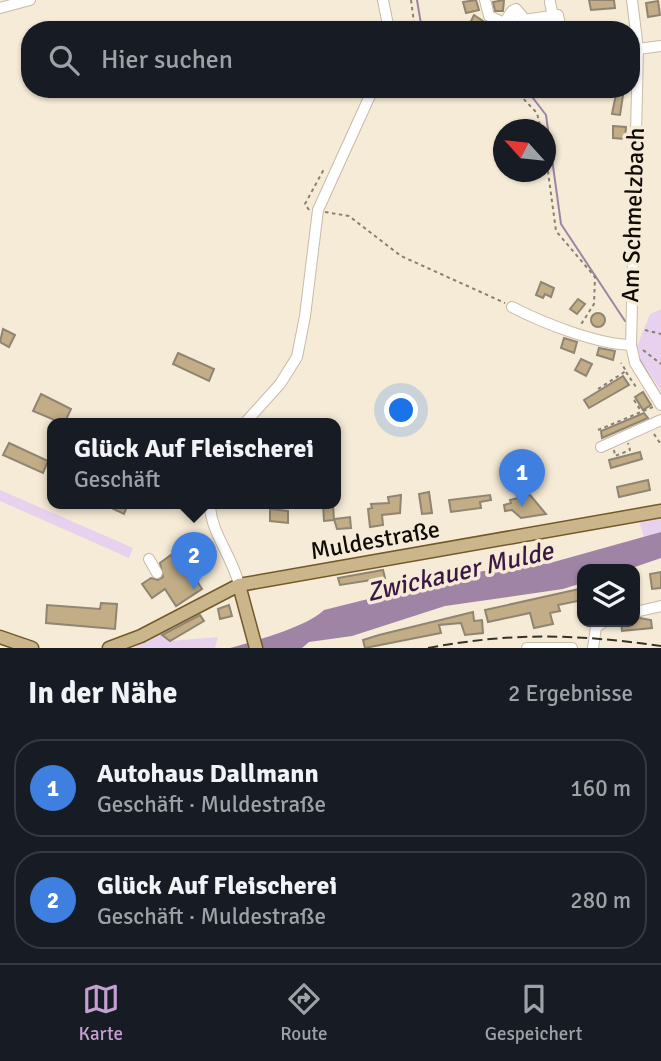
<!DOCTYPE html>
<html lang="de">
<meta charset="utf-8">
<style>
:root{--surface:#171b24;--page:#20242c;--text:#f1f3f6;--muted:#9ea1a6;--line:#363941;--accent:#c59fd2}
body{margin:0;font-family:Signika,sans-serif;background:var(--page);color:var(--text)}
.controls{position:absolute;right:21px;bottom:21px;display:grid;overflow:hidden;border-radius:14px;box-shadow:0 2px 5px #0004}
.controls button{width:63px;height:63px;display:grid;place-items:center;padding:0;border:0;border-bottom:2px solid var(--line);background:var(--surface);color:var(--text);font:35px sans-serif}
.compass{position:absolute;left:493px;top:119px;width:63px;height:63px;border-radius:50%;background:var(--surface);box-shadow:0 2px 5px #0004;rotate:297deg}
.you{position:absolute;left:402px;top:411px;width:24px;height:24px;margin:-18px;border:5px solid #fff;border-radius:50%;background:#1a73e8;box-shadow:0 0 0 10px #1a73e833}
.badge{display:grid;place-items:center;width:46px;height:46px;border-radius:50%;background:var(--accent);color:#fff;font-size:23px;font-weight:700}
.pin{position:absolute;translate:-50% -58px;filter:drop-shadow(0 2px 4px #0008)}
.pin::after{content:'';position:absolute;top:37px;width:24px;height:21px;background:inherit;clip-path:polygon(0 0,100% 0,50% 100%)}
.popup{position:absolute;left:47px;top:418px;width:294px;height:91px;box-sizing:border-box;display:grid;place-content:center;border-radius:14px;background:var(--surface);filter:drop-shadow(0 2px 5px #0005);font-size:23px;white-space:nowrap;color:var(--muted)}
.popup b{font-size:26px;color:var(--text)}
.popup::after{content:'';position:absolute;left:50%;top:100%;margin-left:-14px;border:14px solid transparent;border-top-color:var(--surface)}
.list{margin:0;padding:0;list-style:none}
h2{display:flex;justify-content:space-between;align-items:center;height:91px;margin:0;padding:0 28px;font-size:30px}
h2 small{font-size:23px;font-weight:400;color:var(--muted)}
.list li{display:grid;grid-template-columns:46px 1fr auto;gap:21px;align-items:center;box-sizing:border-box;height:98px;margin:0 14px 14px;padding:0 14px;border:2px solid var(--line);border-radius:28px}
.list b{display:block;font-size:26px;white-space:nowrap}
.list p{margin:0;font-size:23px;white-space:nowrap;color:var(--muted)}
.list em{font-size:23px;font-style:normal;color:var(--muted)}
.icon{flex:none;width:38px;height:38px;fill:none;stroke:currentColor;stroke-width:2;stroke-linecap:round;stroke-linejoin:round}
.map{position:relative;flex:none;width:661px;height:648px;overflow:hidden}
.search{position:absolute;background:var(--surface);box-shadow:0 2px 5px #0004;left:21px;right:21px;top:21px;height:77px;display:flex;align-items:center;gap:18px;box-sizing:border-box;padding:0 24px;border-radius:28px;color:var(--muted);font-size:26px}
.sheet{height:315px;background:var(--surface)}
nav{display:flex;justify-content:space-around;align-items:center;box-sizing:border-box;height:98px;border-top:2px solid var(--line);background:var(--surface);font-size:19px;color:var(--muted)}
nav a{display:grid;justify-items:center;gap:4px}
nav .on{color:var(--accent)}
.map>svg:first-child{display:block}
.green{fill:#e8d1ee}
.water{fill:#9f84a6}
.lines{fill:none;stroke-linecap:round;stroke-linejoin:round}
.stream{stroke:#9f84a6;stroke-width:2}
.building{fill:#c2ad86;stroke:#908573;stroke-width:2}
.minor-casing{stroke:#c7bba8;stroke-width:12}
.major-casing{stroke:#725a2a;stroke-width:15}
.path{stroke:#888173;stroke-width:2;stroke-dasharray:3.5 3.5;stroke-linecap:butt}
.minor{stroke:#fff;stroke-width:10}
.major{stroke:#cbb58b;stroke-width:12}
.rail{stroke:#373229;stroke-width:2;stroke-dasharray:10 5;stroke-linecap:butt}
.labels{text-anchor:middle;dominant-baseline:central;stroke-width:7;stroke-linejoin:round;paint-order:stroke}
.street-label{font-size:24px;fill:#0f0b05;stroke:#f6ebd6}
.water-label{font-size:26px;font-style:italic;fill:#3b1844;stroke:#f6ebd6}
</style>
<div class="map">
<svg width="661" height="648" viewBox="0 0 661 648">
<rect width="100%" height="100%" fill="#f6ebd6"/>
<g class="green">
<polygon points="661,309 661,391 635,351 650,314"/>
<polygon points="0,490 133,548 129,558 0,501"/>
<polygon points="661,515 661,532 644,538 639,520"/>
<polygon points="162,634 170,641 218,637 215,648 133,648"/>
</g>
<path class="water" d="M661,532v26l-32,11h-47v14l-19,6 -118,17 -93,30 -43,6 -7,6h-72c24,-7 77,-21 94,-38l152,-38 74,-9z"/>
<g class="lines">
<g class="stream">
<polyline points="417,0 422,30"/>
<polyline points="526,89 546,115 561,224 625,321"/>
<polyline points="639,359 661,396"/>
</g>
</g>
<g class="building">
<polygon points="476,0 479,10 466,13 463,2"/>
<polygon points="504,0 503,11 495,11 493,2"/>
<polygon points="589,0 614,0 615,8 591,10"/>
<polygon points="658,1 660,15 648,17 646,3"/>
<polygon points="474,15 486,23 501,30 478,30 469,25"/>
<polygon points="617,89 624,89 620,115 612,114"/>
<polygon points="613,126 626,127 625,139 613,138"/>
<polygon points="541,282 554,288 551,297 545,294 543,298 536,295"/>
<polygon points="578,299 585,304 577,314 570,309"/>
<circle cx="598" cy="320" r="7"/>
<polygon points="3,329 15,335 9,347 0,342"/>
<polygon points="564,338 577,342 574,353 561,348"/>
<polygon points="599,348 615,351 613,360 597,355"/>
<polygon points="178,353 214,369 209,381 173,364"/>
<polygon points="581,359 592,364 586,376 575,370"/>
<polygon points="623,376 629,385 589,408 584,400"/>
<polygon points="643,392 651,405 643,410 635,397"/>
<polygon points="41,394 71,409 64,424 33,411"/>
<polygon points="644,413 648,418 602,438 601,431"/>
<polygon points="9,443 48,461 43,473 3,455"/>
<polygon points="640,452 642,459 611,468 609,460"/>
<polygon points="648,480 650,490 619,497 617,487"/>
<polygon points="429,492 432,513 422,514 419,494"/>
<polygon points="401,495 400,513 382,515 383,525 370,527 368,509 372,508 371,504 389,503 388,497"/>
<polygon points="490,495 491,500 480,502 481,508 451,512 449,500"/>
<polygon points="530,495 546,514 521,518 512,510 505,511 504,505 511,503 510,500"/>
<polygon points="103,504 128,504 124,514"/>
<polygon points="323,504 333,504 334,520 324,521"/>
<polygon points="270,509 288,511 288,523 270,521"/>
<polygon points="350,517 351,528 337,529 334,519"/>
<polygon points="171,555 175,561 181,557 202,589 176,606 165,589 152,598 142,584 151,578 158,580 163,577 160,563"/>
<polygon points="383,570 385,578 340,585 338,578"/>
<polygon points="661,572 661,588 652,589 650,574"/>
<polygon points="579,589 578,601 558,605 560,611 550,613 553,624 534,628 530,613 488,622 485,610"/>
<polygon points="101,603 117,604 115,629 46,623 47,605 100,609"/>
<polygon points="229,605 232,616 220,619 218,609"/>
<polygon points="473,612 474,621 482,620 483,633 465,635 461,623 439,625 441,633 365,648 363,640 379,635"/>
<polygon points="200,615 204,621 170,641 162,635"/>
<polygon points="640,618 651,620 652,628 622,631 621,622"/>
</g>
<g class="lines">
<g class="minor-casing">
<g id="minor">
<polyline points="383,0 389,30"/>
<polyline points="485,0 489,16 504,23 558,15 561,30"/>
<polyline points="632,0 638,49 631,345 635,363 661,405"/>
<polyline points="550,2 553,16"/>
<polyline points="0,8 30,0"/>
<polyline points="504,23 512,11 516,9 522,16 522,21"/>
<polyline points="638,49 661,46"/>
<path d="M512,307c31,16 84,37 119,38"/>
<polyline points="244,424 280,384 297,357 305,316 318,210 373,89"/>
<polyline points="601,447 661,420"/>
<path d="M210,504c0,28 23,53 29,81"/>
<polyline points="149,559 157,573"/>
<polyline points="635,612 661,606"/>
<polyline points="527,648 572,648"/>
<polyline points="593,648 596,627 604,622"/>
</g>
</g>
<g class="major-casing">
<g id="major">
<polyline points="239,585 256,648"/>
<polyline points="0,637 32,648"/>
<polyline points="109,648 141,636 239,585 661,511"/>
</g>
</g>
<g class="path">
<polyline points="411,0 415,30"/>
<polyline points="514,89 537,113 541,130"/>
<polyline points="546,157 556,231 595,277 594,304 580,326"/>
<polyline points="309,210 305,204 324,169"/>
<polyline points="325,212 349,216 401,256 505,303"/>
<polyline points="645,330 661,334"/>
<polyline points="643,350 661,364"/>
<polyline points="626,372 636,387"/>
<polyline points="598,389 626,371 621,363"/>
<polyline points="634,400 641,411"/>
<polyline points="598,430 653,407"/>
<polyline points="654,434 660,443"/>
<polyline points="614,450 615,456 630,450 628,443"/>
</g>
<use href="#minor" class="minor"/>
<use href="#major" class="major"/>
<path class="rail" d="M428,648c86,-16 147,-14 233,-2"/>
</g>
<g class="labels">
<g class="street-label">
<text transform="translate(633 215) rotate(-88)">Am Schmelzbach</text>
<text transform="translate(375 540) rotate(-10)">Muldestraße</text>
</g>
<g class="water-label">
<text transform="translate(460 572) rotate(-13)">Zwickauer Mulde</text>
</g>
</g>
</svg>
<div class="controls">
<button><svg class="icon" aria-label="layers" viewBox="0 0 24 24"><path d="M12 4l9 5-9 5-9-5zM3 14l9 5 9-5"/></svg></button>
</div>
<svg class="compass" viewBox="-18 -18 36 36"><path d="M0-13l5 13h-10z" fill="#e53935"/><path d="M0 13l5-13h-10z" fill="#9ea1a6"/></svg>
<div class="you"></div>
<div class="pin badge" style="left:522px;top:507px;background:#3f7fe0">1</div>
<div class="pin badge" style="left:194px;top:590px;background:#3f7fe0">2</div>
<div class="popup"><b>Glück Auf Fleischerei</b>Geschäft</div>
<div class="search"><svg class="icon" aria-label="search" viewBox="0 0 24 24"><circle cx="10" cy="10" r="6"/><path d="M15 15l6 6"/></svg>Hier suchen</div>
</div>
<section class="sheet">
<h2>In der Nähe<small>2 Ergebnisse</small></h2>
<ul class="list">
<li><span class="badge" style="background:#3f7fe0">1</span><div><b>Autohaus Dallmann</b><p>Geschäft · Muldestraße</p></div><em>160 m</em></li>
<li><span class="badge" style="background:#3f7fe0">2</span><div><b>Glück Auf Fleischerei</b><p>Geschäft · Muldestraße</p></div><em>280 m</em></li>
</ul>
</section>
<nav>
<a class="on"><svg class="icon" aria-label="map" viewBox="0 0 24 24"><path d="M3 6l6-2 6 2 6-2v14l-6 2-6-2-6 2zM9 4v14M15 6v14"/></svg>Karte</a>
<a><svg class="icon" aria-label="directions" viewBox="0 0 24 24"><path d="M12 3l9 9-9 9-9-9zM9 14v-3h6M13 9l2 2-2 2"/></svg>Route</a>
<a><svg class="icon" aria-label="saved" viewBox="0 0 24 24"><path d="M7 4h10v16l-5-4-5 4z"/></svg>Gespeichert</a>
</nav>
